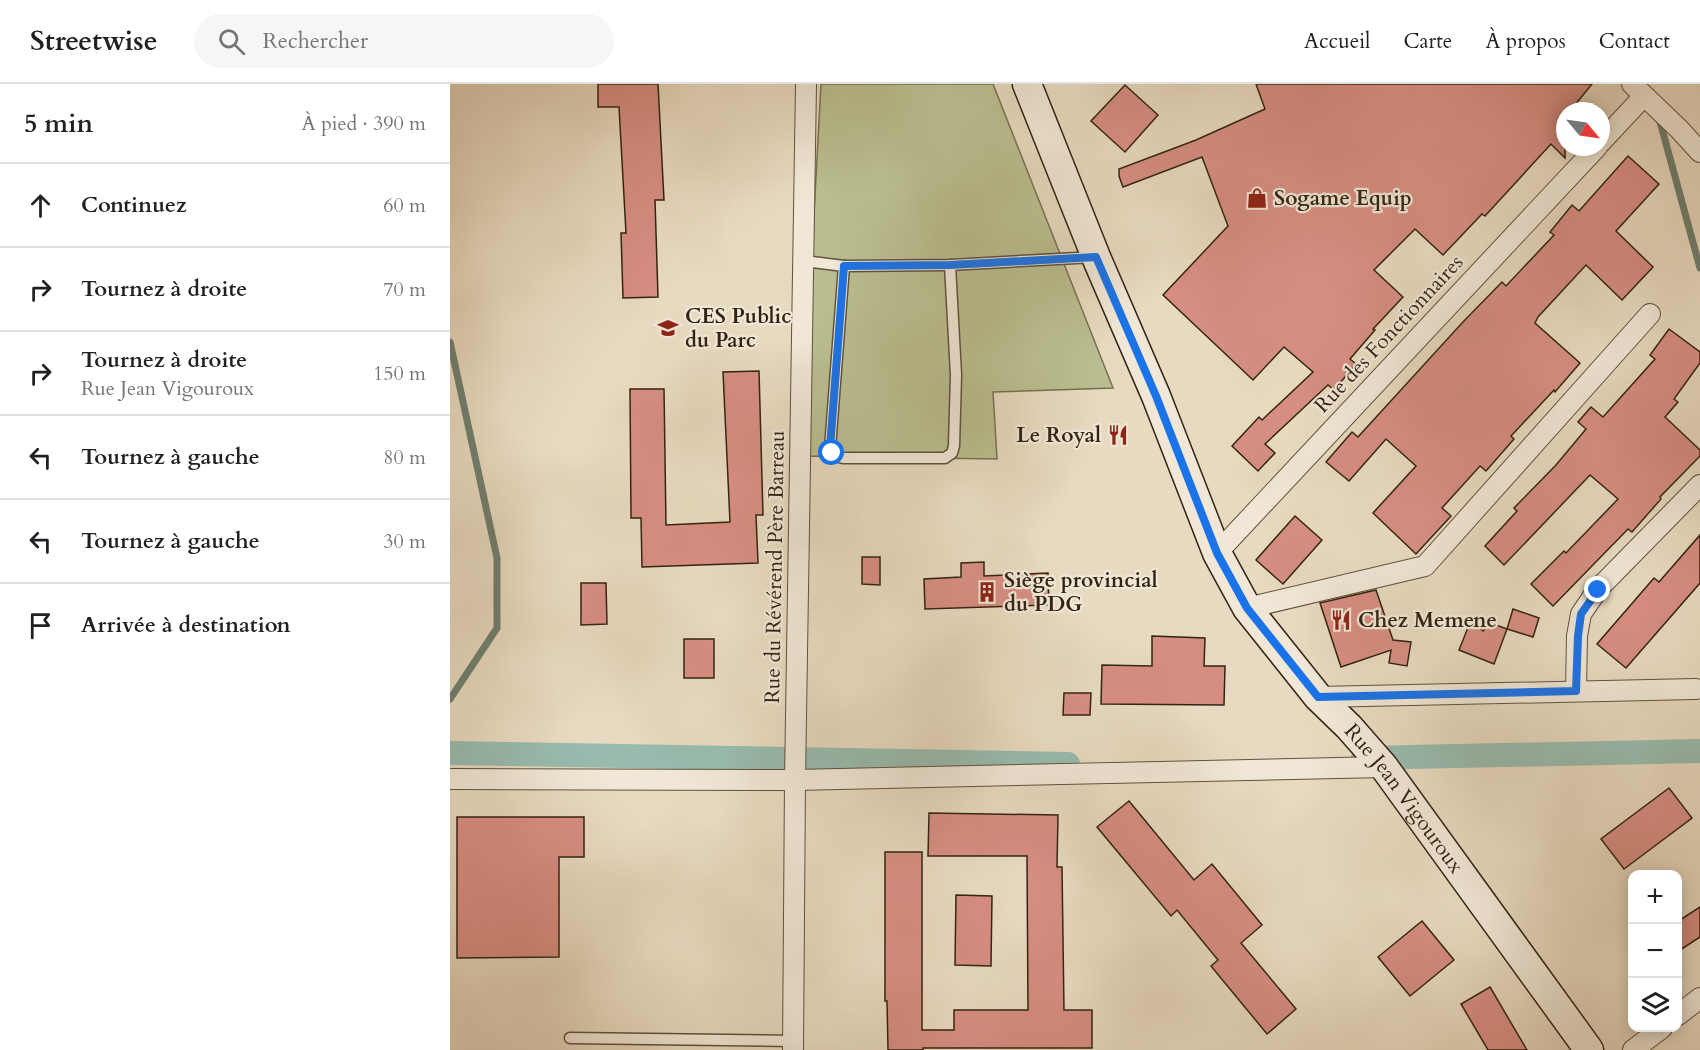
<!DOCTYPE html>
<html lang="fr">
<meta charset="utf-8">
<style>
:root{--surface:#fff;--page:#f6f6f6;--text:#202124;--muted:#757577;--line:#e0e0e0}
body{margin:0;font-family:Cardo,serif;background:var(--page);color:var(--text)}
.controls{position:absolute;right:18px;bottom:18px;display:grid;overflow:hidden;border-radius:12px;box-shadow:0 3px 15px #0003}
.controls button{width:54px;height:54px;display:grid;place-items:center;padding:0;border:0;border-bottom:2px solid var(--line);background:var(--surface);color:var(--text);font:30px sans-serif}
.compass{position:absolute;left:1106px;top:18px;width:54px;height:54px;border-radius:50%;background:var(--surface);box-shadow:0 3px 15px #0003;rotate:119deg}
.stop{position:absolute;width:18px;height:18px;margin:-14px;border:4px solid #1a73e8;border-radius:50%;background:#fff}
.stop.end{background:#1a73e8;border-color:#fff;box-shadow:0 2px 6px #0008}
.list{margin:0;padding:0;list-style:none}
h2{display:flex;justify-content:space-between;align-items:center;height:78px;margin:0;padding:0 24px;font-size:26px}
h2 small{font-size:20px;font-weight:400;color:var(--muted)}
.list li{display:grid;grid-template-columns:39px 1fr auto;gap:18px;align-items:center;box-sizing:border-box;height:84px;padding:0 24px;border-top:2px solid var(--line)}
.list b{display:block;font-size:22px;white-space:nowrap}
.list p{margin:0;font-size:20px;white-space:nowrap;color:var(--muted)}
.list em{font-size:20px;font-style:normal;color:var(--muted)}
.icon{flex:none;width:33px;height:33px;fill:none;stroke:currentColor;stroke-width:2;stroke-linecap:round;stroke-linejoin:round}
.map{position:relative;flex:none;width:1250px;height:966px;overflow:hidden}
header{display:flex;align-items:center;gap:36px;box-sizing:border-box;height:84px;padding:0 30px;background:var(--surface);border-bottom:2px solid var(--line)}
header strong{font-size:28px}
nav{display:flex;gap:33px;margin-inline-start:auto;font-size:21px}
.search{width:420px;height:54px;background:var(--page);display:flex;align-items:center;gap:15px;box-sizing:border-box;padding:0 21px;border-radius:33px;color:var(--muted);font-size:22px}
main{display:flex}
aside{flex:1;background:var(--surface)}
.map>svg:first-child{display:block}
.green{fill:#babe90;stroke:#767151;stroke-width:1.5}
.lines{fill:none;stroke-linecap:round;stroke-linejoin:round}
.stream{stroke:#6f7f70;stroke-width:7}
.canal{stroke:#98bbae;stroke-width:24}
.building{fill:#d78e82;stroke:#322412;stroke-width:1.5}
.lane-casing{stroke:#60523e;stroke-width:13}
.street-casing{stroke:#60523e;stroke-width:22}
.secondary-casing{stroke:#322412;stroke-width:31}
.lane{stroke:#f0e7d6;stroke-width:10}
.street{stroke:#f0e7d6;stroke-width:20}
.secondary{stroke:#f0e7d6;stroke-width:28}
.route{stroke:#1a73e8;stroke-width:8}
.labels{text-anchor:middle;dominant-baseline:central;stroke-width:4.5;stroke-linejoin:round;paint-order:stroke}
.poi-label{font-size:21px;font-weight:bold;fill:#322412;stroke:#f0e7d6;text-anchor:start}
.street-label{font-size:21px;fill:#322412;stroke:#f0e7d6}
</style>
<header>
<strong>Streetwise</strong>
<div class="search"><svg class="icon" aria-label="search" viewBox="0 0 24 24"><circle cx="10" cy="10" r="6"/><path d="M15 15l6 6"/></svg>Rechercher</div>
<nav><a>Accueil</a><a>Carte</a><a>À propos</a><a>Contact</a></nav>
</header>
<main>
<aside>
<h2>5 min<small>À pied · 390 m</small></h2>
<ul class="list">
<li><svg class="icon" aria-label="ahead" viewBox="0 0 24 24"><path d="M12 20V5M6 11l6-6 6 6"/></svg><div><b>Continuez</b></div><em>60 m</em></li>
<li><svg class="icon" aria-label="right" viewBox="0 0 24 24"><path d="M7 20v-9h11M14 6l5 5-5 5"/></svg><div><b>Tournez à droite</b></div><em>70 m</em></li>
<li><svg class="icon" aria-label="right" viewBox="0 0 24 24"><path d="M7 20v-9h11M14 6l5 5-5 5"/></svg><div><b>Tournez à droite</b><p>Rue Jean Vigouroux</p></div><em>150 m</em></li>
<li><svg class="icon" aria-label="left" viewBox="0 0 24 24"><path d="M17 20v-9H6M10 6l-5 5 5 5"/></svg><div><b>Tournez à gauche</b></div><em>80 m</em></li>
<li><svg class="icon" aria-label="left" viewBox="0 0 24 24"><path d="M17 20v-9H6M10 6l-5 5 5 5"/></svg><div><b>Tournez à gauche</b></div><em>30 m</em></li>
<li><svg class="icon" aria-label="arrive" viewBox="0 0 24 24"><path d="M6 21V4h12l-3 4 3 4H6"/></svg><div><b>Arrivée à destination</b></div></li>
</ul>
</aside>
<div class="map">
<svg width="1250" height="966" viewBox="0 0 1250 966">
<rect width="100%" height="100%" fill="#e8dac0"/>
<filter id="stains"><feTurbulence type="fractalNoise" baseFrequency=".00333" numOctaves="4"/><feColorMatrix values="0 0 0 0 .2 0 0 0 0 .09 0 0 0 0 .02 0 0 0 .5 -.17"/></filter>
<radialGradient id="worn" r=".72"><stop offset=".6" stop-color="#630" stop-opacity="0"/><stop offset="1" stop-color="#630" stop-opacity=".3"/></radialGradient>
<polygon class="green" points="371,0 543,0 663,304 543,308 547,375 351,372"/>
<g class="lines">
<g class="stream">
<polyline points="1209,34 1250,184"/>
<polyline points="0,258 47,474 47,544 0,615"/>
</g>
<g class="canal">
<polyline points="0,669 618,680"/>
<polyline points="913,674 1250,667"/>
</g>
</g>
<g class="building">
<polygon points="148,0 208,0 214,116 205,116 208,213 173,214 171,149 176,149 169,23 148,23"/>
<polygon points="806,0 1142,0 1120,27 1115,27 1115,74 1101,60 1035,132 1032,130 993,171 965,145 924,186 953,213 923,245 925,246 900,275 906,280 884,306 878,301 815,360 825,369 808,387 782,362 809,333 812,336 863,288 834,263 803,296 713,211 778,142 752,73 673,103 669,92 669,85 746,56 815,25"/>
<polygon points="675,1 708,31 675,68 641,37"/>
<polygon points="1178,72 1209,100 1166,147 1203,183 1172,216 1136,181 1088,233 1085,239 1130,279 1105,308 1104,306 1061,352 1064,355 1036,387 1030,382 992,424 1001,432 966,470 923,429 966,382 936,355 899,397 876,378 902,348 908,353 1012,239 1052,198 1056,202 1104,151 1100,148 1122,121 1129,127"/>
<polygon points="1219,245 1250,268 1250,279 1224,315 1228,318 1215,333 1250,366 1250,372 1210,413 1211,415 1182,448 1178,445 1103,522 1081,500 1114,467 1116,469 1168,415 1140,391 1054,481 1035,462 1067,427 1064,424 1106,381 1136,345 1128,338 1141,323 1153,333 1205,275 1200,271"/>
<polygon points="309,287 313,431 306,431 308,479 192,483 191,434 181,434 180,305 214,305 216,441 280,438 273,288"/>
<polygon points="845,432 872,456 833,500 806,476"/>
<polygon points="1250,451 1250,499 1176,584 1147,560 1204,494 1209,498"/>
<polygon points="412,473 430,473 430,501 412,500"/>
<polygon points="534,478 534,492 598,489 599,521 475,525 474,495 511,493 511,479"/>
<polygon points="131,499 156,499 157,540 131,541"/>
<polygon points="926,506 943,556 961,558 957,582 939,579 941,566 891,583 870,519"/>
<polygon points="1063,525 1089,534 1083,553 1057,545"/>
<polygon points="1021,536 1033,547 1041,539 1057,545 1044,580 1009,566"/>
<polygon points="702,552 755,554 754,582 775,582 774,621 651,620 652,581 702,582"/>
<rect x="234" y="555" width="30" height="39"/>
<polygon points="614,609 641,609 640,631 613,631"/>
<polygon points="1219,704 1242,734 1174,785 1151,755"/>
<polygon points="679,717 744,796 762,780 812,841 791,859 846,925 817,950 761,882 768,876 727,826 721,832 647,743"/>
<polygon points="479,729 608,731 607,783 612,783 614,926 642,926 642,964 473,964 473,966 438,966 437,917 435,917 435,768 472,768 472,946 504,946 504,926 578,926 577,772 478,772"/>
<polygon points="7,733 134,733 134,773 109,773 109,873 7,874"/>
<polygon points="506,811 542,812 541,882 505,881"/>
<polygon points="1250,823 1250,853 1227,868 1227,838"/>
<polygon points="972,837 1004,876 960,912 928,873"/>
<polygon points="1040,903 1077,966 1038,966 1011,920"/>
</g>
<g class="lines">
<g class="lane-casing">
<g id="lane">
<polyline points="354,177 394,182 500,181 645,173"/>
<polyline points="394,182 380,364 385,372 393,374 495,374 502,369 504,362 506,291 500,181"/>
<polyline points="120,954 344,957"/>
</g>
</g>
<g class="street-casing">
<g id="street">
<polyline points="1182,0 1229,45 1250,68"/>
<polyline points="1151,58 1194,12"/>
<polyline points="767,469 1147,63"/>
<polyline points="797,524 975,482 1200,230"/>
<polyline points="1126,607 1127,552 1131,530 1148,505 1250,401"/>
<polyline points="868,613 1246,605"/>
<polyline points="0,695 345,696 934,683"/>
<polyline points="1228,931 1250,914"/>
<polyline points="343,966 345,696 356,0"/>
<polyline points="1183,966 1212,944"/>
</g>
</g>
<g class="secondary-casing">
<g id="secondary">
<path id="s1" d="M577,0l69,173 60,139 61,157 30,55 71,89 31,30 35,40 205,283"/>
</g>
</g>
<use href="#lane" class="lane"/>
<use href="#street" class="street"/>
<use href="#secondary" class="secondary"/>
</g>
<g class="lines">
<polyline class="route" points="382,369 380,364 394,182 500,181 646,173 706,312 767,469 797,524 868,613 1126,607 1128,552 1131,530 1148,506"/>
</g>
<defs>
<g id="shop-bare" transform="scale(1.62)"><path d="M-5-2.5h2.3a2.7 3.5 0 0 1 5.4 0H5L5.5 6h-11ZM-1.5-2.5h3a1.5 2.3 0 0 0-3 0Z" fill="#8f2418" stroke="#f0e7d6" stroke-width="2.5" paint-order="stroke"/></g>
<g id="school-bare" transform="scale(1.62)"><path d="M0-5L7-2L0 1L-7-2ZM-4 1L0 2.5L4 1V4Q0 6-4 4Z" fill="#8f2418" stroke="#f0e7d6" stroke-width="2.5" paint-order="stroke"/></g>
<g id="restaurant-bare" transform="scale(1.62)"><path d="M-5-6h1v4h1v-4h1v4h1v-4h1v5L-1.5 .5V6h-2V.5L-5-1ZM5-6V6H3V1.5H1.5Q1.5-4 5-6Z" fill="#8f2418" stroke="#f0e7d6" stroke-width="2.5" paint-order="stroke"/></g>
<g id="building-bare" transform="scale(1.62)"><path d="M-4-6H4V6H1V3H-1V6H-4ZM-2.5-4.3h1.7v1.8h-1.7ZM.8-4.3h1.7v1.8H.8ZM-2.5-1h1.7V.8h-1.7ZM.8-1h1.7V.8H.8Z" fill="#8f2418" stroke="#f0e7d6" stroke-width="2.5" paint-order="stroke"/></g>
</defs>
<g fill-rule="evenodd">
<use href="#shop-bare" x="807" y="114"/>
<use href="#school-bare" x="218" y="244"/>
<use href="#restaurant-bare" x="668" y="351"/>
<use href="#building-bare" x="537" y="508"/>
<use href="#restaurant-bare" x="891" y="536"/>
</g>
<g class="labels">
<g class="poi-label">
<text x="824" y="114">Sogame Equip</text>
<text x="235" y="232">CES Public<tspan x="235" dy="24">du Parc</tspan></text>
<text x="651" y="351" text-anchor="end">Le Royal</text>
<text x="554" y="496">Siège provincial<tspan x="554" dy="24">du PDG</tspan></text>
<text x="908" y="536">Chez Memene</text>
</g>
<g class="street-label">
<text transform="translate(939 250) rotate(-47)">Rue des Fonctionnaires</text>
<text transform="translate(325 483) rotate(-89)">Rue du Révérend Père Barreau</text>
<text stroke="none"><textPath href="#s1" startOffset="816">Rue Jean Vigouroux</textPath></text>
</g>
</g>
<rect width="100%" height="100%" filter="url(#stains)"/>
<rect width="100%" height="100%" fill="url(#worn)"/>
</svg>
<div class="controls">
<button>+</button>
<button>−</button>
<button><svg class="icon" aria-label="layers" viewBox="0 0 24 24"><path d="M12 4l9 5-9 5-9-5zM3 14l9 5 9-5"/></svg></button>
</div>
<svg class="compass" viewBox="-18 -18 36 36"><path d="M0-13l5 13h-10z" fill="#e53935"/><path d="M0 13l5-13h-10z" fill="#757577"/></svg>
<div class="stop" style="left:382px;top:369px"></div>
<div class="stop end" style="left:1148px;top:506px"></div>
</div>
</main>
